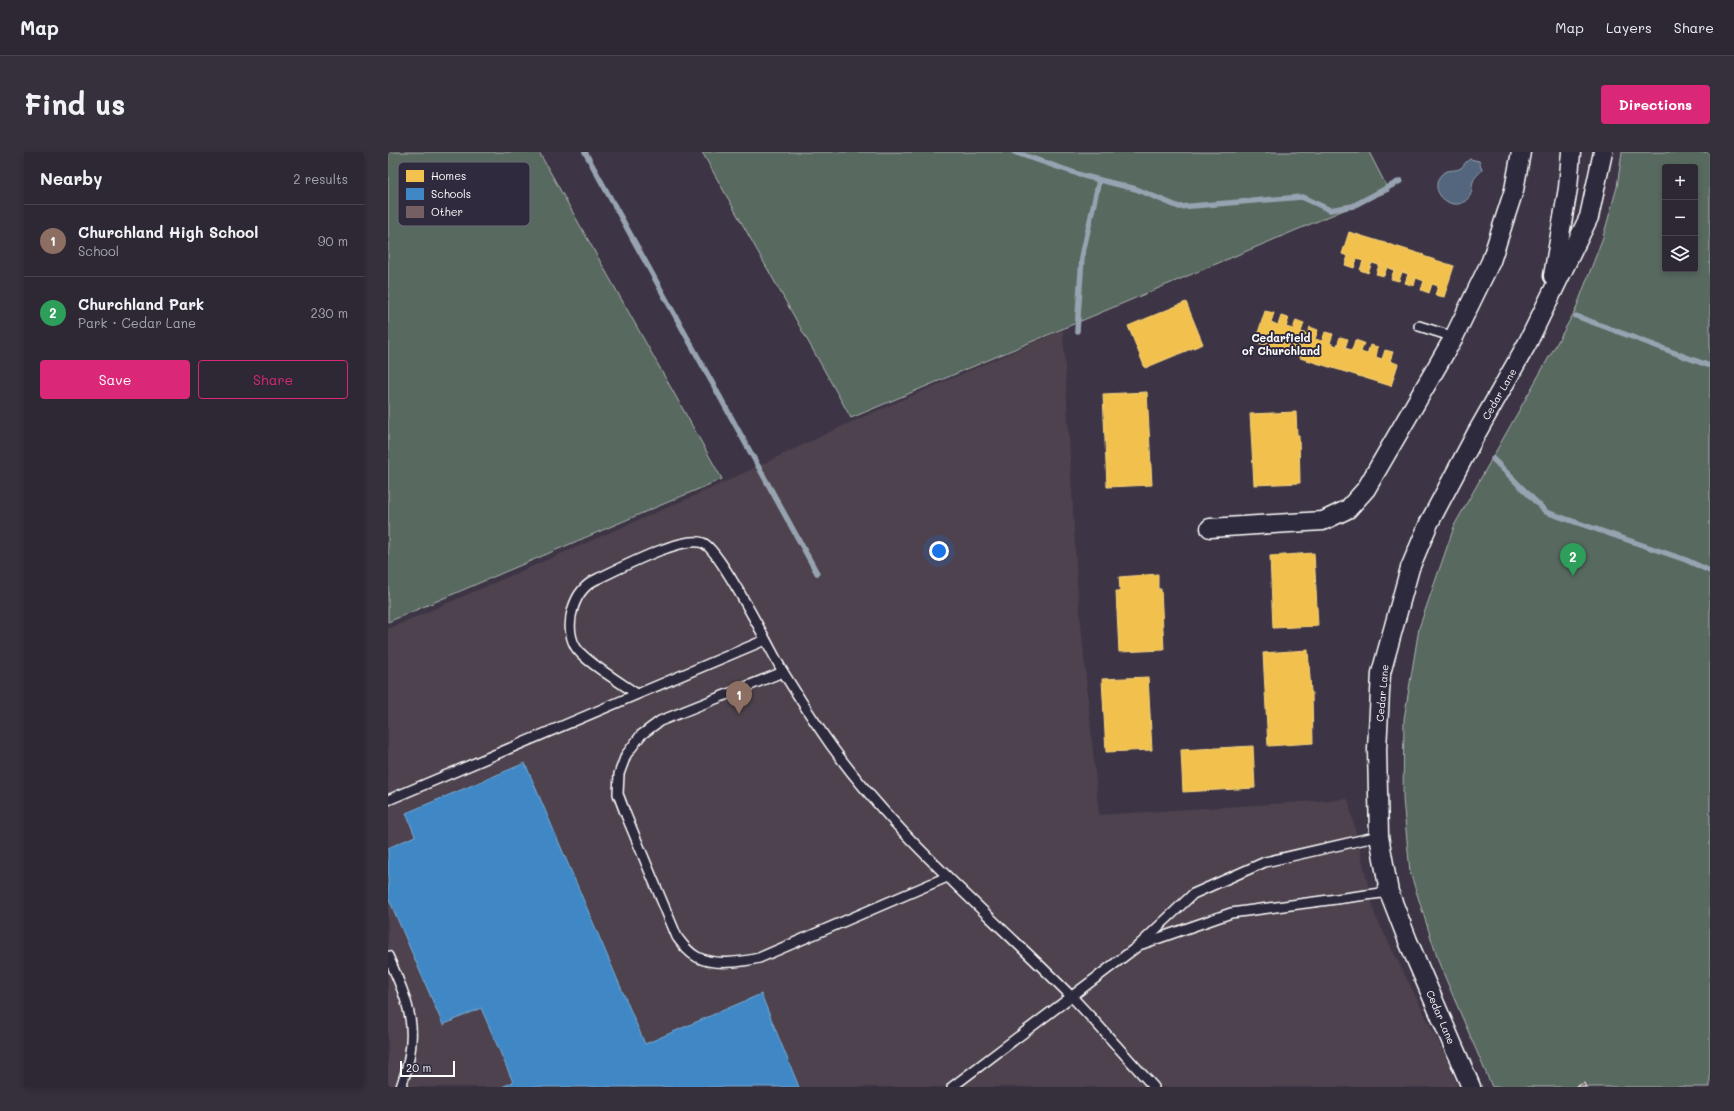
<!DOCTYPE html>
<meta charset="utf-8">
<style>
:root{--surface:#2e2834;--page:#36303c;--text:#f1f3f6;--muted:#a7a6ac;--line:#49444f;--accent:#db2777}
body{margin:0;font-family:Mali,sans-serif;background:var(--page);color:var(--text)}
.controls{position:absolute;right:12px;top:12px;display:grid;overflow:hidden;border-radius:4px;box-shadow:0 2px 6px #0003}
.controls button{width:36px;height:36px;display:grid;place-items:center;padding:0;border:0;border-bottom:1px solid var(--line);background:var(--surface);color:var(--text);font:20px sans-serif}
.scale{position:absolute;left:12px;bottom:10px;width:55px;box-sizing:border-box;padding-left:4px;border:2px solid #fff;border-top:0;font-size:11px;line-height:14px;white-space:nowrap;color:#fff;-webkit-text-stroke:3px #2f2a3d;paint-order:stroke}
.you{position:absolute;left:551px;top:399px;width:14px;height:14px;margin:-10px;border:3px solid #fff;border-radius:50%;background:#1a73e8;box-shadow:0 0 0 6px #1a73e833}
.badge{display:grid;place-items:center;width:26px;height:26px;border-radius:50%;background:var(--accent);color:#fff;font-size:13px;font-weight:700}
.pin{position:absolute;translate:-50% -33px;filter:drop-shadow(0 1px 2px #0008)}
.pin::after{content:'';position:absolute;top:21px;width:14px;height:12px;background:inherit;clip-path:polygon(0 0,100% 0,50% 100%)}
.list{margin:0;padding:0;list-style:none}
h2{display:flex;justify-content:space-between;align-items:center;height:52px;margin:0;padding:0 16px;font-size:17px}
h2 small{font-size:13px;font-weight:400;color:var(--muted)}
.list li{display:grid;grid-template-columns:26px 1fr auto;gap:12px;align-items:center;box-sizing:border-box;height:72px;padding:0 16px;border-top:1px solid var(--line)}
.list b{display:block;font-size:15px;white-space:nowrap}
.list p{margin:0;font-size:13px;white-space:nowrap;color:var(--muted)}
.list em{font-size:13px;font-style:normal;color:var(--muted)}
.actions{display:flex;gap:8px;padding:12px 16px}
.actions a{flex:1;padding:9px 0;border:1px solid var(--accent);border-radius:4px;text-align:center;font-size:14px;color:var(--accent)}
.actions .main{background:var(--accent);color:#fff}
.icon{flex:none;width:22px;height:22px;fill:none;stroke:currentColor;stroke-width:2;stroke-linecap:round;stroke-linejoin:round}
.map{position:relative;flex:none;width:1322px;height:935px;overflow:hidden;border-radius:4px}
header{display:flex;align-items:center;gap:24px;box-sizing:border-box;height:56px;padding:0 20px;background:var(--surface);border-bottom:1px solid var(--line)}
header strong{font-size:19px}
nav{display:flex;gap:22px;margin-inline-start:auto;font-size:14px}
.intro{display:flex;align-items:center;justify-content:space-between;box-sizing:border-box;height:96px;padding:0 24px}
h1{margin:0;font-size:28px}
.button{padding:10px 18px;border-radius:4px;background:var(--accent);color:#fff;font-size:14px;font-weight:700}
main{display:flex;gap:24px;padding:0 24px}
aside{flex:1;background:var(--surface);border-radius:4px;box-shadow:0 2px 6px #0003}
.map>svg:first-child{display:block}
.built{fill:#4e424e}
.green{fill:#586961;stroke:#acb4b0;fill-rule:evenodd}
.water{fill:#52667d;stroke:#97a3b1}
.homes{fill:#f2c14e;stroke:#f6d483}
.schools{fill:#3f88c5;stroke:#79acd6}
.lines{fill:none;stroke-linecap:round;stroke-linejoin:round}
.stream{stroke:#97a3b1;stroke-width:5.5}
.building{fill:#755f63;stroke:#fff}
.lane-casing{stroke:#fff;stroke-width:12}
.street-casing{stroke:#fff;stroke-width:21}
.lane{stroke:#2f2a3d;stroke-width:9}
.street{stroke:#2f2a3d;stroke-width:18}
.labels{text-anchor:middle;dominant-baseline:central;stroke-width:4;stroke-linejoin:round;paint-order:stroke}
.street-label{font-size:10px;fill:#fff;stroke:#2f2a3d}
.neighbourhood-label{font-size:11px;font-weight:bold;fill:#fff;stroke:#2f2a3d}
.key{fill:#2f2a3d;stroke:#6d6a77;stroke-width:1}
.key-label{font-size:11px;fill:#fff}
</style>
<header>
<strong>Map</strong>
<nav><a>Map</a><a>Layers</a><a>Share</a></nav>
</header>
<div class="intro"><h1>Find us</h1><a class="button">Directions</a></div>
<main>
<aside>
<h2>Nearby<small>2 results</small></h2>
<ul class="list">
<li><span class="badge" style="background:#8d6e63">1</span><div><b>Churchland High School</b><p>School</p></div><em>90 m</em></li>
<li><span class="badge" style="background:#2e9e5b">2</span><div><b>Churchland Park</b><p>Park · Cedar Lane</p></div><em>230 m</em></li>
</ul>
<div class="actions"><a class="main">Save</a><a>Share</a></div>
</aside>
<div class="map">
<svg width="1322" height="935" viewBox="0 0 1322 935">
<rect width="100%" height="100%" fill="#3d3545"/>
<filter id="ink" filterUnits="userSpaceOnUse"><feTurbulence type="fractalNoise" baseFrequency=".025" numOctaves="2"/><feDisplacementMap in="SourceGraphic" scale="8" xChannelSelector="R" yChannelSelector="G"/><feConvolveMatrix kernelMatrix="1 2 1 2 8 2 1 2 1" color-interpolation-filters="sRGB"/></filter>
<g filter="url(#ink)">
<polygon class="built" points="675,178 689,430 711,663 960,647 987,763 1056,901 1070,935 0,935 0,477 324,336 461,271"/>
<g class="green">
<polygon points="0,0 151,0 334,327 0,470"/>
<polygon points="314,0 981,0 1001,39 463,266"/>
<path d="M1234,0h88v935h-218l-53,-124 -29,-91 -7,-73 1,-80 15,-91 36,-104 120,-213 28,-74 14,-50zM1277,15h30v102h-30z"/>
</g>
<path class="water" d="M1082,7l9,2 3,9c-3,4 -8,7 -9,12 -2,5 0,10 -4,15 -13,19 -43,-4 -28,-22 6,-7 14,-3 20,-7 3,-3 5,-7 9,-9z"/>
<g class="homes">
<polygon points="961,80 1036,103 1035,104 1066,114 1056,145 1047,143 1050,134 1044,132 1041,141 1033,138 1036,129 1028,126 1026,134 1017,131 1020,122 1014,120 1011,129 1003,127 1006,118 999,115 996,124 988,122 991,113 984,111 980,121 972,118 975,109 969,107 966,116 957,113 960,104 954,102"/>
<polygon points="798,150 815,192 757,216 740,174"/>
<polygon points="877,159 886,161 883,170 890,173 893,164 901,166 898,175 905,177 908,168 916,171 913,180 919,182 922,175 930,178 927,187 934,189 937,180 945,182 942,191 949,194 952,185 960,187 957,196 964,198 967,188 976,191 973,200 979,202 982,193 990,195 988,205 994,207 997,198 1005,200 1002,209 1010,212 1003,234 912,206 912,204 867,190"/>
<polygon points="759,240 764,333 719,335 715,242"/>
<polygon points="908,260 909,283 911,283 912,331 866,333 862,262"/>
<polygon points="926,401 930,474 885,476 882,404"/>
<polygon points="770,422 770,437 773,437 776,498 731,500 728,439 732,439 731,425"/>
<polygon points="920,498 923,540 924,540 925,591 880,594 875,501"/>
<polygon points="760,525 764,598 718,600 714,527"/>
<polygon points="865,594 867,636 795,640 793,598"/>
</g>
<polygon class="schools" points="137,611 257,892 373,842 411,935 114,935 125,930 93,856 55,873 0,745 0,696 27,684 18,661"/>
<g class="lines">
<g class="stream">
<polyline points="197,0 429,421"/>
<polyline points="626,0 696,24 748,37 791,55 914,45 942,58 965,54 1012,29"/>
<polyline points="1188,164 1322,214"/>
<polyline points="689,179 694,105 711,28"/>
<polyline points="1105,307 1158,360 1298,408 1322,419"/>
</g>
</g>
<polygon class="building" points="1196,931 1198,935 1187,935"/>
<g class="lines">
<g class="lane-casing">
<g id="lane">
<polyline points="1031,174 1066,185"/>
<path d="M395,520l-123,49 -19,14 -15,20 -7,19 -1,20 8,21 51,122c6,8 11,15 20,20 16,9 45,5 62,1l188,-81"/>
<path d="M249,542c-14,-10 -55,-34 -62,-48 -6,-11 -6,-26 -2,-38 4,-13 11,-23 24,-29 22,-10 85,-44 106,-36 17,6 68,108 80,129 11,17 21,34 32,50 69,106 168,185 256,274 28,29 55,61 83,91"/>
<polyline points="0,648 377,488"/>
<polyline points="754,792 843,761 1001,740"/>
<path d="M0,804c22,50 33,76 13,131"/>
<polyline points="564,935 750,794 805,742 877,710 991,684"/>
</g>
</g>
<g class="street-casing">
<g id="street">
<polyline points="1165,124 1180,36 1183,0"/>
<polyline points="822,376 935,369 960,357 978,337 1066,185 1103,109 1126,38 1133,0"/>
<polyline points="1083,935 1020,789 1001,740 991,684 989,597 993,521 1022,416 1041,371 1088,282 1139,192 1201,65 1215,0"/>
</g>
</g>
<use href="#lane" class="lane"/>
<use href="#street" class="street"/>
</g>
</g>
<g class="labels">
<g class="street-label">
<text transform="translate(1111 242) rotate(-60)">Cedar Lane</text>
<text transform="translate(994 541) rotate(-85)">Cedar Lane</text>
<text transform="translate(1053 865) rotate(67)">Cedar Lane</text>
</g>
<g class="neighbourhood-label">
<text x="893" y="185">Cedarfield<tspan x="893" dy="13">of Churchland</tspan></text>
</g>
</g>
<rect x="10" y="10" width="132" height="64" rx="6" class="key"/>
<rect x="18" y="18" width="18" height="12" fill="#f2c14e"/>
<rect x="18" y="36" width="18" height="12" fill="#3f88c5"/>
<rect x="18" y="54" width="18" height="12" fill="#755f63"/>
<g class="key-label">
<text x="43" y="28">Homes</text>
<text x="43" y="46">Schools</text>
<text x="43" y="64">Other</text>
</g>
</svg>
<div class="controls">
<button>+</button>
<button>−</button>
<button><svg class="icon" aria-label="layers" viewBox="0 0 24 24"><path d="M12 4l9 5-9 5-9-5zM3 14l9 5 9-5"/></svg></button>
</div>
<div class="scale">20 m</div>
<div class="you"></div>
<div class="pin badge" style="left:351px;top:562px;background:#8d6e63">1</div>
<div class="pin badge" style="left:1185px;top:424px;background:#2e9e5b">2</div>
</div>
</main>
